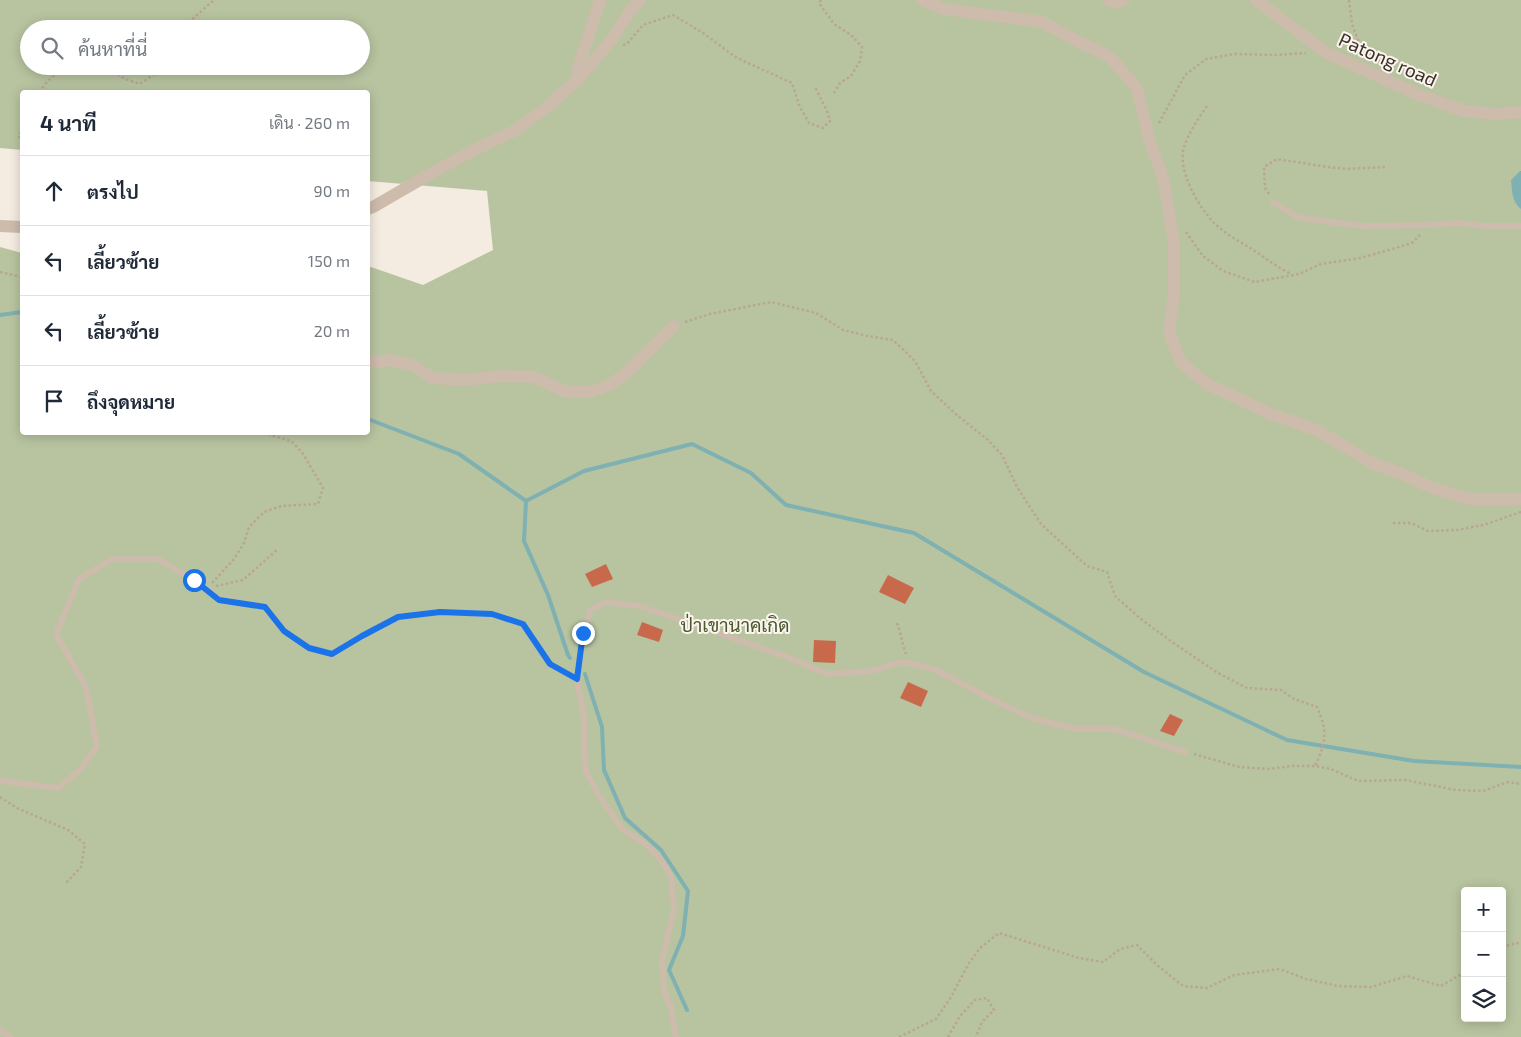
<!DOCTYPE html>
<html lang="th">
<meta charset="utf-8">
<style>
:root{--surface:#fff;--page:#f2f2f3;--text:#1f2937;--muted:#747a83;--line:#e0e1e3}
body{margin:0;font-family:"Exo 2",Sarabun,sans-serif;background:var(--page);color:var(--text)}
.controls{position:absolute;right:15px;bottom:15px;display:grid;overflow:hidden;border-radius:5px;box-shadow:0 2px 12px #0003}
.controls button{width:45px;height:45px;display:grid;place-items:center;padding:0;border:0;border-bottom:1px solid var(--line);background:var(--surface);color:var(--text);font:25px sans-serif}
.stop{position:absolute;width:15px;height:15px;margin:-11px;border:4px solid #1a73e8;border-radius:50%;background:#fff}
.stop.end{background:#1a73e8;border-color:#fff;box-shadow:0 1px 5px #0008}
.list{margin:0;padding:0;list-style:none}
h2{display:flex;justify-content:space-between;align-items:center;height:65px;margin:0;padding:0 20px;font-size:21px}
h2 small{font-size:16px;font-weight:400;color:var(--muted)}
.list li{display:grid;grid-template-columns:32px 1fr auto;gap:15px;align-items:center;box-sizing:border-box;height:70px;padding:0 20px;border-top:1px solid var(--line)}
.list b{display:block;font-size:19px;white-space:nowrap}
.list em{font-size:16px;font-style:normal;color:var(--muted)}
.icon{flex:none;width:28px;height:28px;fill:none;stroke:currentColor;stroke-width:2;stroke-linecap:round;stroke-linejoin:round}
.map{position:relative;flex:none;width:1521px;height:1037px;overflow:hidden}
.search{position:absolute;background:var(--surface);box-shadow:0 2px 12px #0003;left:20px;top:20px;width:350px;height:55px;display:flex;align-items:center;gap:12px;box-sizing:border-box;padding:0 18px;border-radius:28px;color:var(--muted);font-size:19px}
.panel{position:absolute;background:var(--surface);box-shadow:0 2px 12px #0003;left:20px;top:90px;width:350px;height:345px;border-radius:5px}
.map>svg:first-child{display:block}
.green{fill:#b8c4a0;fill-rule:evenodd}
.water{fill:#7fb0b2}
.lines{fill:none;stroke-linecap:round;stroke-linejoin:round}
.stream{stroke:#7fb0b2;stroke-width:4}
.building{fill:#c8694b}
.path{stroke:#b9a596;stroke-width:2.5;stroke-dasharray:2.5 2.5;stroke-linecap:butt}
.service{stroke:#cdbbac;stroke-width:6}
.minor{stroke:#cdbbac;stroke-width:12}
.route{stroke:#1a73e8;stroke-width:6}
.labels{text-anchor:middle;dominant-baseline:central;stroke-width:4;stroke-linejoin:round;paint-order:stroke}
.street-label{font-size:19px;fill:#3b302b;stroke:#fbf5ee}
.park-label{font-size:19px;fill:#4a5a2e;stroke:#fbf5ee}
</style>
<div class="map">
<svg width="1521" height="1037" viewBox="0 0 1521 1037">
<rect width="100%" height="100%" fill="#f4ebe1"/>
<path class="green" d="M0,0h1521v1037h-1521v-790l22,6v179h346v-166l55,19 70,-35 -6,-59 -119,-10v-89h-346v58l-22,-2zM29,29h332v37h-332zM1465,891h37v127h-37z"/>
<path class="water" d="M1520,171h1v38c-9,-7 -9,-18 -10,-29z"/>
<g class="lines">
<g class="stream">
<polyline points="0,315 22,312"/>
<polyline points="368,419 459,454 526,501 584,471 692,444 751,473 786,505 914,533 1144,672 1287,740 1414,761 1521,767"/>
<polyline points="526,501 524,541 548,595 568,655 570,658"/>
<polyline points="585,674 602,727 604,770 625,818 661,850 688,891 683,936 669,970 687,1010"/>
</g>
</g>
<g class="building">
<polygon points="606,564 613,579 592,587 585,574"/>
<polygon points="888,575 914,588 905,604 879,592"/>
<polygon points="642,622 663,630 659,642 637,635"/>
<polygon points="814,640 836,641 835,663 813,662"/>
<polygon points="908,682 928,691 921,707 900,698"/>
<polygon points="1170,714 1183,720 1174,736 1160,731"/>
</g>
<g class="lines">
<g class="path">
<polyline points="821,0 819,3 834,24 851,35 862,47 860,61 851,76 840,83 834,93"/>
<polyline points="1349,0 1352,24 1360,45 1380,62"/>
<polyline points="181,29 214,0"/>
<polyline points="623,45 627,44 643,25 673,15 703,33 737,58 792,83 799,105 809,123 823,128 830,121 827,111 815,87"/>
<polyline points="105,66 125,79 140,84 159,71 161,66"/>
<polyline points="39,92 48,81 65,66"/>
<path d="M1207,106c-9,13 -18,26 -23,41 -7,23 14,59 30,76 11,11 25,18 38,26 13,9 25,18 39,25"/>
<polyline points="1159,123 1185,75 1206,59 1234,54 1276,55 1306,53"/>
<polyline points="22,127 19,137 22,138"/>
<polyline points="1269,194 1265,188 1264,167 1277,159 1328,167 1347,169 1385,167"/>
<polyline points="1186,232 1203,256 1223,271 1255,282 1299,274 1321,264 1360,258 1389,250 1412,243 1420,235"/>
<polyline points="0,272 22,277"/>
<path d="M685,322l25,-8 61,-12 45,11 27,17 25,6 25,4 22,21 16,30 27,25 30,24 14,15 15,32 24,37 46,42 20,6 8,24 26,23 31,23 46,31 29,15 34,2 13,9 23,8c11,25 9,35 -2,59"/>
<polyline points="1393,523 1411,523 1428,531 1457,530 1483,525 1521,512"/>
<polyline points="212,583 234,559 244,543 249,527 264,512 281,506 318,504 323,488 302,452 291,441 270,435 269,432"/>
<polyline points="216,586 243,580 278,549"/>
<path d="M897,623c4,10 5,21 9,31"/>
<polyline points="1194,754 1239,767 1268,769 1292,766 1315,766 1331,769 1358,781 1405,780 1456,790 1483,791 1508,782 1521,784"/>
<polyline points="0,797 17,808 68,830 85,844 81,867 65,884"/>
<polyline points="1502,947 1517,943 1521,944"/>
<polyline points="899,1037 936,1019 951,997 969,963 980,948 999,933 1079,958 1103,962 1120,949 1137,945 1157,965 1183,986 1207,988 1234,975 1280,969 1306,979 1338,986 1371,987 1407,976 1441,986 1465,972"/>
<polyline points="948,1037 960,1016 975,1000 987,998 994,1010 982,1022 976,1037"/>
</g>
<g class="service">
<polyline points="1273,202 1297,217 1331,222 1363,226 1430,225 1458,223 1486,226 1521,226"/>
<polyline points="0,780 16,783 58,788 81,769 97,746 86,687 56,634 79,579 112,559 158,559 194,580 219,599 265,607 284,631 309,648 332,654 362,636 398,617 439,612 492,614 523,624 550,664 577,679"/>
<polyline points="0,1030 11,1037"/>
<polyline points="677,1037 675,1034 671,1007 664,992 662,961 674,910 671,877 661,860 646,844 623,830 599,796 586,772 584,744 584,718 577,679 583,633 590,610 606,602 640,606 782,655 828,674 873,671 896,663 909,663 934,669 991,699 1032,718 1074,729 1114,729 1185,752"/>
</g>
<g class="minor">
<polyline points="922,0 944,9 1042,22 1075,40 1110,57 1137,88 1149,139 1164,181 1174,243 1174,293 1169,332 1180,361 1205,383 1271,414 1319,431 1372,463 1400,473 1433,488 1469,499 1521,499"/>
<polyline points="1108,0 1116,3 1124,0"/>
<polyline points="1256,0 1325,52 1417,94 1464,111 1498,114 1521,112"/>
<polyline points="577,71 600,0"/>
<polyline points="368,209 373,207 437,170 480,147 514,131 546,108 580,77 612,39 630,11 640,0"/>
<polyline points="0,226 22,227"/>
<polyline points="368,363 390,360 412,365 433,378 464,380 504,376 534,377 566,392 591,392 611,384 625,374 674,326"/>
</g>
</g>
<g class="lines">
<polyline class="route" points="194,580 219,600 265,607 284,631 309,648 332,654 362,636 398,617 440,612 492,614 523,624 550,664 577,679 583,633"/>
</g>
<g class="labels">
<g class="street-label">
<text transform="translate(1388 59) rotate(24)">Patong road</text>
</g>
<g class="park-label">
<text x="735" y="624">ป่าเขานาคเกิด</text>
</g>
</g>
</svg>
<div class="controls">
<button>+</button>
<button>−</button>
<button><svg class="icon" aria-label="layers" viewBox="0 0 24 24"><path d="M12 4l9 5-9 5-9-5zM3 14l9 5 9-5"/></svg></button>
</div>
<div class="stop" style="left:194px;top:580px"></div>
<div class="stop end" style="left:583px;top:633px"></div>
<div class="search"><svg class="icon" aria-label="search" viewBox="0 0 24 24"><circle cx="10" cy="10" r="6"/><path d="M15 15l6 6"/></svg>ค้นหาที่นี่</div>
<section class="panel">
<h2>4 นาที<small>เดิน · 260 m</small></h2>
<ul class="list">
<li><svg class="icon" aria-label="ahead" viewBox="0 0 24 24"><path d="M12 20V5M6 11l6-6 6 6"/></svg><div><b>ตรงไป</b></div><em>90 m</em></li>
<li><svg class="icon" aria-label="left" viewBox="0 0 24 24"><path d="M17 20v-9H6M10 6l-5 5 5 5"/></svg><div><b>เลี้ยวซ้าย</b></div><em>150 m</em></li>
<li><svg class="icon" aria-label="left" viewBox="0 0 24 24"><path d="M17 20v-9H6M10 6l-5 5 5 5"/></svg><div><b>เลี้ยวซ้าย</b></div><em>20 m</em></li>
<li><svg class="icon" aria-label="arrive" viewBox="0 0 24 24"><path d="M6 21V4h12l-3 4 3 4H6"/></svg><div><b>ถึงจุดหมาย</b></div></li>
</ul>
</section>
</div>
